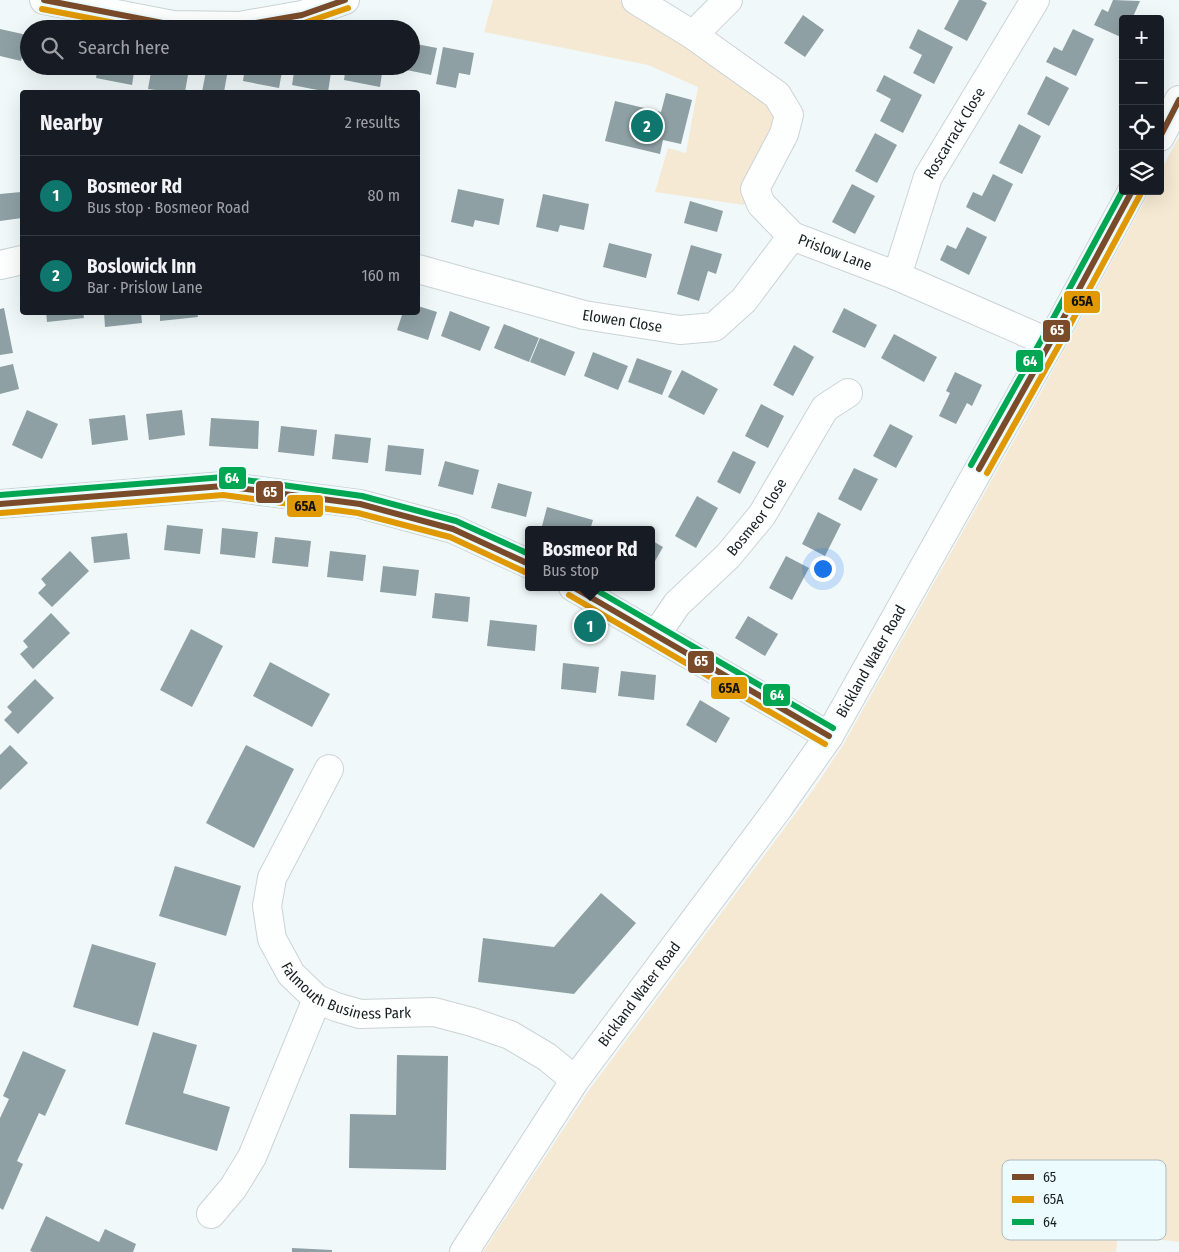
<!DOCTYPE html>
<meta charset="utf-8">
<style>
:root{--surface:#171b24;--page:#242831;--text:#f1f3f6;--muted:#9ea1a6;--line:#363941;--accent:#0f766e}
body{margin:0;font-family:"Fira Sans Condensed",sans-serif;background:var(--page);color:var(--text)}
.controls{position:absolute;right:15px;top:15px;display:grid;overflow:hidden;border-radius:5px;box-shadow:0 5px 20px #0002}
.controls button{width:45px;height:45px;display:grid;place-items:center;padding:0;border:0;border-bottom:1px solid var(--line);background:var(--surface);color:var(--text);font:25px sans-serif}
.you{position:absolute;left:822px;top:568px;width:18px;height:18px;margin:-12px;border:4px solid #fff;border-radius:50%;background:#1a73e8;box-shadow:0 0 0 8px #1a73e833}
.badge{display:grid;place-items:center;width:32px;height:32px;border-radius:50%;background:var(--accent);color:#fff;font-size:16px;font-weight:700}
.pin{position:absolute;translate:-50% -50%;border:2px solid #fff;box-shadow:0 1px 5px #0006}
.popup{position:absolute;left:525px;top:526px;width:130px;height:65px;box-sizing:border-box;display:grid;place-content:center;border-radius:5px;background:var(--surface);filter:drop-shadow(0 1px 4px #0005);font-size:16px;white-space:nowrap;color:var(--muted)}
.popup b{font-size:19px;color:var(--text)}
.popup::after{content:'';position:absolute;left:50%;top:100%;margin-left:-10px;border:10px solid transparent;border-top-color:var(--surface)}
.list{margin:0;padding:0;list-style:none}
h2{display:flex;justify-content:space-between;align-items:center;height:65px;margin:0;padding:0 20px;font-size:21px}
h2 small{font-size:16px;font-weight:400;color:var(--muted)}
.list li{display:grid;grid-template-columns:32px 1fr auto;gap:15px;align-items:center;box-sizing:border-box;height:80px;padding:0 20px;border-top:1px solid var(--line)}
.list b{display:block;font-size:19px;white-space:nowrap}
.list p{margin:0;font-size:16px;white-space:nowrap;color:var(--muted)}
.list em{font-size:16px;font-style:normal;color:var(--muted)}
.icon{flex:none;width:28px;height:28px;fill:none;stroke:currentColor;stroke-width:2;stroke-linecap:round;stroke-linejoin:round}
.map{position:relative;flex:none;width:1179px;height:1252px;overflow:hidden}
.search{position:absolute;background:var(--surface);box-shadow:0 5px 20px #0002;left:20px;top:20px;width:400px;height:55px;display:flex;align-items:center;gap:12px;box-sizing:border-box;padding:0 18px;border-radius:28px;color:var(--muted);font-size:19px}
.panel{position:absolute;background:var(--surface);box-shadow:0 5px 20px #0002;left:20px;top:90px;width:400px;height:225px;border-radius:5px}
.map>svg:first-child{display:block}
.green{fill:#f6e9d3}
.building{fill:#8ea0a4}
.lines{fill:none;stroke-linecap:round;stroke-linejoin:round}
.minor-casing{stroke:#ccd3d5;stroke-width:30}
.minor{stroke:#fdfefe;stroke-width:28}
.bus-1-casing{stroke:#ecfbfe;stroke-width:10}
.bus-2-casing{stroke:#ecfbfe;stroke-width:10}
.bus-3-casing{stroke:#ecfbfe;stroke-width:10}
.bus-1{stroke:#7a4b2a;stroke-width:6}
.bus-2{stroke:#e19903;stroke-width:6}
.bus-3{stroke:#00a651;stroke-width:6}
.labels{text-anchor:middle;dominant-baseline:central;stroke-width:5;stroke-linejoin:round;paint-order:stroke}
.street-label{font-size:15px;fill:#192021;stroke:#ecfbfe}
.key{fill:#ecfbfe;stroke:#adb9bc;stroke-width:1}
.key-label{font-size:14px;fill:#192021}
.line-badge{stroke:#ecfbfe;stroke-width:2}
.badge-label{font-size:14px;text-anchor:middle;font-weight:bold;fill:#fff}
.pale-badge-label{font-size:14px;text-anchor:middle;font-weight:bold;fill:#111}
</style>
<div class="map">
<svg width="1179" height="1252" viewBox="0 0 1179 1252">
<rect width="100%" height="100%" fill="#f0f8fa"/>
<g class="green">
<polygon points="493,0 619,0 706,52 770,99 779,116 744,205 655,192 668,148 686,153 698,87 648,65 484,32"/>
<polygon points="1179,137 1179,1242 1118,1234 1116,1252 483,1252 589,1090 813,790 843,745 1045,385 1150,191 1160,191 1160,172"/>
</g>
<g class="building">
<polygon points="959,0 981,0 987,3 967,41 944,29"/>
<polygon points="1113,0 1140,1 1132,19 1123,19 1123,38 1094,25 1102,9 1108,12"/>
<polygon points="803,15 824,30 805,57 784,43"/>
<polygon points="0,29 27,35 21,61 0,56"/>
<polygon points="918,29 953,47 934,84 913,73 922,55 909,48"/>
<polygon points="1073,29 1094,39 1076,76 1046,62 1054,47 1062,51"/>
<polygon points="411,43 437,48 431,75 397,68 397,66 411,66"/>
<polygon points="443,47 474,53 470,75 459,73 456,88 436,84"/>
<polygon points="45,66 77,66 76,73"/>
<polygon points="98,66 135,66 132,85 96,78"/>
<polygon points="152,66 174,66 189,69 185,92 170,92 148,89"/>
<polygon points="245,66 283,66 279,88 243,81"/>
<polygon points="295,66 332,66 328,92 292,85"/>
<polygon points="346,66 383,66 380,87 344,80"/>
<polygon points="206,71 227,75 224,92 202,92"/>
<polygon points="884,75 922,95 903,133 880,121 891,99 876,91"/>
<polygon points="1046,76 1069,88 1049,126 1027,114"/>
<polygon points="666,93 692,100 681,144 663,140 660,154 605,141 615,101 661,112"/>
<polygon points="1019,124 1041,136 1022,174 999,163"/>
<polygon points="875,133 897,145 877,183 855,171"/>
<polygon points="993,174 1013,184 995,222 966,207 973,192 982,196"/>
<polygon points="852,184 875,196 855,234 832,222"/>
<polygon points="458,189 504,199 499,225 475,220 473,227 451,222"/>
<polygon points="21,192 22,218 0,221 0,194"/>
<polygon points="543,194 589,204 584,230 560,225 558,232 536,227"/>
<polygon points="690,201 723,211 717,232 684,223"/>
<polygon points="967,227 987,237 969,275 940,260 947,245 956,249"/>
<polygon points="609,243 652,254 646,278 603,267"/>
<polygon points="691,245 722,254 716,274 708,271 699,301 677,294"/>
<polygon points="418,306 437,312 428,340 397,330 403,312 418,312"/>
<polygon points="4,308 13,353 0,355 0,309"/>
<polygon points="844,308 877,325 865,348 832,332"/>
<polygon points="450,311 490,327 480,351 441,336"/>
<polygon points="46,312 83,312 84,318 47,322"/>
<polygon points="104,312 141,312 142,323 105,327"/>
<polygon points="160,312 197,312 198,317 160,321"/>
<polygon points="504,324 539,338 529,362 494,348"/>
<polygon points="894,334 937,357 924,382 881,358"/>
<polygon points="540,338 575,352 565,376 530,362"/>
<polygon points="794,345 814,357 793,396 773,385"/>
<polygon points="593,352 628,366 618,390 584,376"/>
<polygon points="637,358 672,371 662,395 628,382"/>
<polygon points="13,364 19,389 0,394 0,367"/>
<polygon points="682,370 718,389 704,415 668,397"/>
<polygon points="955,372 982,385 972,406 967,403 956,424 939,416 950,393 946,391"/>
<polygon points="761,404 784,416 768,448 745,436"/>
<polygon points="27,410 58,424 42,459 12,445"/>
<polygon points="182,410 185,435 149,440 146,414"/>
<polygon points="125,415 128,440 92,445 89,419"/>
<polygon points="211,418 259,421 258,449 209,446"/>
<polygon points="890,424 913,436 896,468 873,456"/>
<polygon points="281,426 317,430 314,456 278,452"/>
<polygon points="335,434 371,438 368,463 332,459"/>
<polygon points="388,445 424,449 421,475 385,471"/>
<polygon points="733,451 756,462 740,494 717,482"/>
<polygon points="445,461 479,470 473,495 438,486"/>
<polygon points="854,468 878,479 861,511 838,499"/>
<polygon points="498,483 532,492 526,517 491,508"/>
<polygon points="697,496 718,508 696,548 675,536"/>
<polygon points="547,507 593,520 590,530 541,530"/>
<polygon points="818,512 841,524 825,556 802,544"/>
<polygon points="167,525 203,529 200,554 164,550"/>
<polygon points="222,528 258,532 255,558 220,554"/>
<polygon points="127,533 130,559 94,563 91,537"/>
<polygon points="275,537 311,541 308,567 272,563"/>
<polygon points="651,540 663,547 651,568"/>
<polygon points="70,551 89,571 52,607 38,593 46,585 41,579"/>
<polygon points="330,551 366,555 363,581 327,577"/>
<polygon points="786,556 809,568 792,600 769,588"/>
<polygon points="383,566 419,570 416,596 380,592"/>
<polygon points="435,593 470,597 468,622 432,618"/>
<polygon points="51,613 70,633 33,669 20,654 28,647 23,641"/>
<polygon points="748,616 778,634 765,656 735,638"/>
<polygon points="490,620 537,625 535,651 487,646"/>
<polygon points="191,629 223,646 192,707 160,690"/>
<polygon points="270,662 330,694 312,727 253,696"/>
<polygon points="563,663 599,667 596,693 561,689"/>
<polygon points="621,671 656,675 654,700 618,696"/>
<polygon points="35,679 54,698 18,734 4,720 12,712 7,707"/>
<polygon points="700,700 730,718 716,743 686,725"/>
<polygon points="10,745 28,763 0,790 0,755"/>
<polygon points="246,745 294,769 254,848 206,823"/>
<polygon points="175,866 241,886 226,936 159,916"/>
<polygon points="601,893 636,923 574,994 478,982 483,938 554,947"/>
<polygon points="92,944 156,963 138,1026 73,1007"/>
<polygon points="153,1032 197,1045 183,1093 230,1107 217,1151 125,1124"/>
<polygon points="23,1051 66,1070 45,1116 39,1113 17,1161 23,1164 3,1210 0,1208 0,1118 9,1099 3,1096"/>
<polygon points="397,1055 448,1056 446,1170 349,1168 350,1114 396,1115"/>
<polygon points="46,1216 99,1242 105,1229 136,1244 133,1252 33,1252 30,1251"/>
<polygon points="292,1248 332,1250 332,1252 292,1252"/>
</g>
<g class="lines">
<g class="minor-casing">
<g id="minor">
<polyline points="44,0 173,25 239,26 302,15 345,0"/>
<path id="s1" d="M636,0l57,35 84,60 12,20 -5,19 -29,55 6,15 31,32 105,40 153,67"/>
<polyline points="693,35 728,0"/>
<polyline points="1160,137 1179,100"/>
<polyline points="0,265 22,260"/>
<path id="s2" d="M418,269l166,46 96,15 34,-3 30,-27 48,-64"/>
<path id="s3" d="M897,276l31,-99 107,-177"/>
<polyline points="0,504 223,486 360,504 453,529 529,564"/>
<polyline points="573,587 829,736"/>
<path id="s4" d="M656,635l21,-31 51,-48 34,-41 63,-107 23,-15"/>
<path id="s5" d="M329,769l-57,109 -5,28 5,33 19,35 26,25 19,8 24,7 74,-2 38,10 38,13 37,22 28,23"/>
<polyline points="211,1214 233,1188 252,1157 317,999"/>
<path id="s6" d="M464,1252l111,-172 204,-273 50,-71 221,-393 82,-152"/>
</g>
</g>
<use href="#minor" class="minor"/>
<g class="bus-1-casing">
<g id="bus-1">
<polyline points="44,0 173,25 239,26 302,15 345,0"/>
<polyline points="1160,137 1179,100"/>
<polyline points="979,469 1050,343 1132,191"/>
<polyline points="0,504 223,486 360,504 453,529 529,564"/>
<polyline points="573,587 829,736"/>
</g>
</g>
<g class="bus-2-casing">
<g id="bus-2">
<polyline points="42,9 146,29"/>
<polyline points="274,29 304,23 348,8"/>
<polyline points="987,473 1058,347 1140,195"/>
<polyline points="1,513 223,495 358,513 450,537 525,572"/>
<polyline points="569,595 825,744"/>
</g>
</g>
<g class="bus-3-casing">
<g id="bus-3">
<polyline points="971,465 1042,339 1123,190"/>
<polyline points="0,495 224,477 362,496 456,521 529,554"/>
<polyline points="591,587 833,728"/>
</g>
</g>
<use href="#bus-1" class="bus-1"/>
<use href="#bus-2" class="bus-2"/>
<use href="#bus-3" class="bus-3"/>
</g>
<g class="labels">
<g class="street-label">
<text stroke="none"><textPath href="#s3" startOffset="155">Roscarrack Close</textPath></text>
<text stroke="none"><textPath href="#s1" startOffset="382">Prislow Lane</textPath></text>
<text stroke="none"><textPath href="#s2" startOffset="211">Elowen Close</textPath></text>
<text stroke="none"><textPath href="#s4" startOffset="156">Bosmeor Close</textPath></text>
<text stroke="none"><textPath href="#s6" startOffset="718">Bickland Water Road</textPath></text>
<text stroke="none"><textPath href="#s5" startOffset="285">Falmouth Business Park</textPath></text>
<text stroke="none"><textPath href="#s6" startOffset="312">Bickland Water Road</textPath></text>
</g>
</g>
<rect x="1002" y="1160" width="164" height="80" rx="8" class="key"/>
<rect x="1012" y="1174" width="22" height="6" fill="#7a4b2a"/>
<rect x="1012" y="1196" width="22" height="7" fill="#e19903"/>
<rect x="1012" y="1219" width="22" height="6" fill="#00a651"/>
<g class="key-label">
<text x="1043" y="1182">65</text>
<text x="1043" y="1204">65A</text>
<text x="1043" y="1227">64</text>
</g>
<g class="line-badge">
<rect x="1063" y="290" width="38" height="24" rx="5" fill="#e19903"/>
<rect x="1042" y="319" width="29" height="24" rx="5" fill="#7a4b2a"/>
<rect x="1015" y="349" width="29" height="24" rx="5" fill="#00a651"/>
<rect x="218" y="466" width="29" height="24" rx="5" fill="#00a651"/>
<rect x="255" y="480" width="29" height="24" rx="5" fill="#7a4b2a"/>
<rect x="286" y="494" width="38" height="24" rx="5" fill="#e19903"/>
<rect x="687" y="650" width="28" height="24" rx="5" fill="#7a4b2a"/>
<rect x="710" y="676" width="38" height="24" rx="5" fill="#e19903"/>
<rect x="762" y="683" width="29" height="24" rx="5" fill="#00a651"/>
</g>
<g class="badge-label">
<text x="1057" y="335">65</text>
<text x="1030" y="366">64</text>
<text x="232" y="483">64</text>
<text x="270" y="497">65</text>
<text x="701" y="666">65</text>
<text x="777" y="700">64</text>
</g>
<g class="pale-badge-label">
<text x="1082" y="306">65A</text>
<text x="305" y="511">65A</text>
<text x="729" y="693">65A</text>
</g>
</svg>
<div class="controls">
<button>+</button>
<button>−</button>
<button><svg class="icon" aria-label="locate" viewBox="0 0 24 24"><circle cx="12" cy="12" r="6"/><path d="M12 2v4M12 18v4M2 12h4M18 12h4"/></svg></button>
<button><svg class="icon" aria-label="layers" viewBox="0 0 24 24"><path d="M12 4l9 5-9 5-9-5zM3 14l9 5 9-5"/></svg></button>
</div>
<div class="you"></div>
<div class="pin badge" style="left:590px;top:626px">1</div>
<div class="popup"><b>Bosmeor Rd</b>Bus stop</div>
<div class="pin badge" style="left:647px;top:126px">2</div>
<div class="search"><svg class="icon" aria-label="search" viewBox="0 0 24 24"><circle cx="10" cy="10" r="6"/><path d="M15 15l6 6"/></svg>Search here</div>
<section class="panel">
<h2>Nearby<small>2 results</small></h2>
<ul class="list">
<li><span class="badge">1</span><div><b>Bosmeor Rd</b><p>Bus stop · Bosmeor Road</p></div><em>80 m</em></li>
<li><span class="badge">2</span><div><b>Boslowick Inn</b><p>Bar · Prislow Lane</p></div><em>160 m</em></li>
</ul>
</section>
</div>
